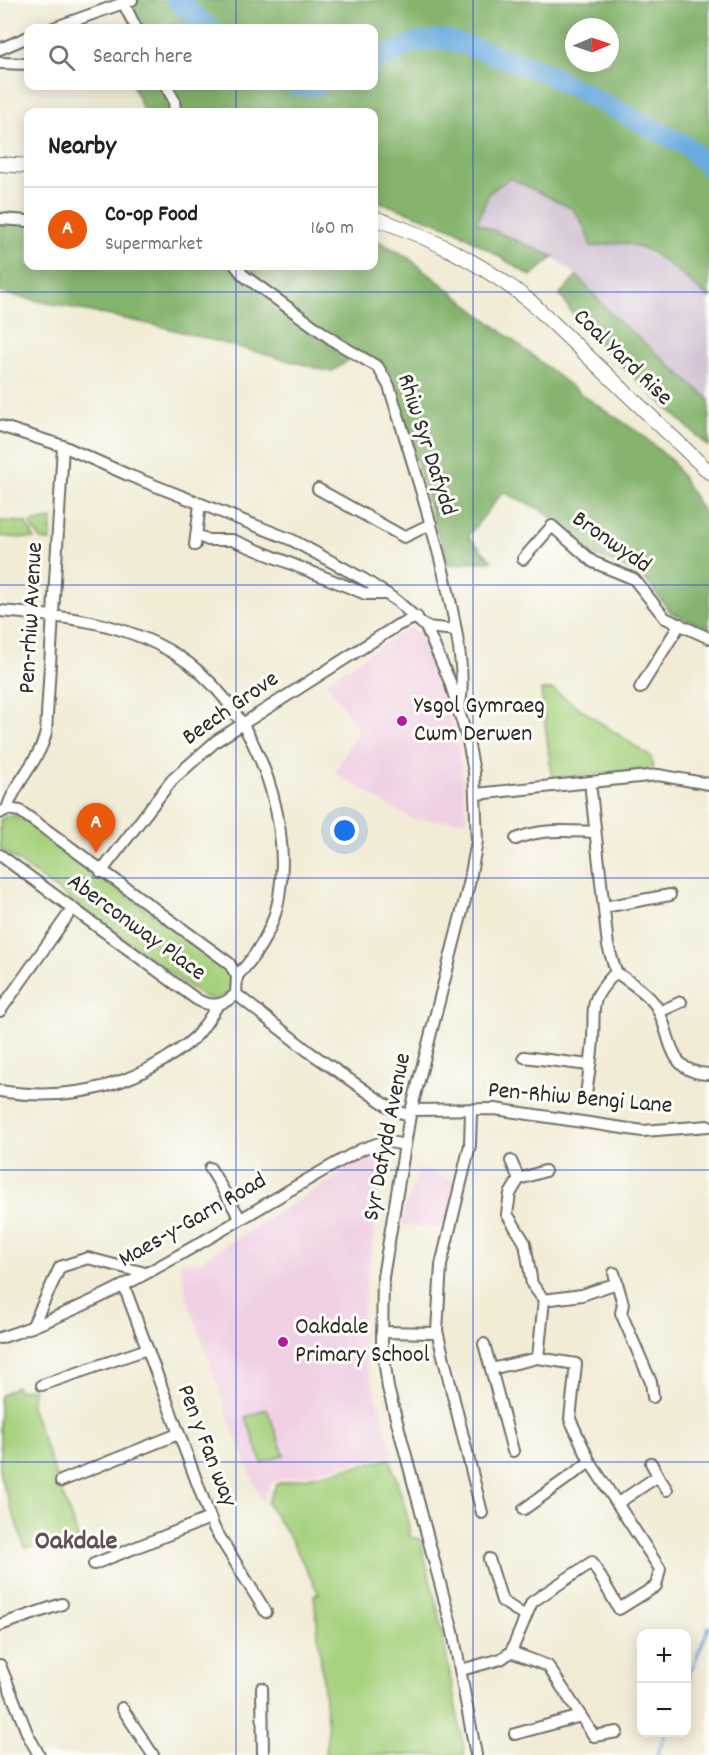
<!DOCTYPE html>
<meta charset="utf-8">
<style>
:root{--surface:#fff;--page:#f2f2f2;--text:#222;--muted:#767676;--line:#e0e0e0;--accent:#ea580c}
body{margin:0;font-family:Dekko,sans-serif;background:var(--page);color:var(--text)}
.controls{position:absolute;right:18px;bottom:18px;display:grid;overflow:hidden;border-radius:12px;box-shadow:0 3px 15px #0003}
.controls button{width:54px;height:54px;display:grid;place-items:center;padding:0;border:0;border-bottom:2px solid var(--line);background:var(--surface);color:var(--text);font:30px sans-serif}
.compass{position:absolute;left:565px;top:18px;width:54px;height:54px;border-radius:50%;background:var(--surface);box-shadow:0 3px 15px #0003;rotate:88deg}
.you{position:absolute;left:345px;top:831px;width:21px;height:21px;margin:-15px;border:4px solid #fff;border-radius:50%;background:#1a73e8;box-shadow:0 0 0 9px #1a73e833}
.badge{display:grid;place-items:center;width:39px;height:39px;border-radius:50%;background:var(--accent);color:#fff;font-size:20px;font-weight:700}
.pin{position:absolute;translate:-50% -50px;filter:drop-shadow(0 2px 3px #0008)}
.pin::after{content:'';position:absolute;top:32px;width:21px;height:18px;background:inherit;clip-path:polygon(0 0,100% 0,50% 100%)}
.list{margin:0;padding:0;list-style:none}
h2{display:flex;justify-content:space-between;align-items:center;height:78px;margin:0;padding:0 24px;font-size:26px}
h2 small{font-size:20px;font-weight:400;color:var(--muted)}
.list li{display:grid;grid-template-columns:39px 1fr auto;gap:18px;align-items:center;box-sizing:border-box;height:84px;padding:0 24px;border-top:2px solid var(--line)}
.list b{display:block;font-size:22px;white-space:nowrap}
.list p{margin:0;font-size:20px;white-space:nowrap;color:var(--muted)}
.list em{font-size:20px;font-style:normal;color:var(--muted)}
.icon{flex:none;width:33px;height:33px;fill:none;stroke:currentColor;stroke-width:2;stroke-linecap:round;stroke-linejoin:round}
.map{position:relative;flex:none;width:709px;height:1755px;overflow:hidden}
.search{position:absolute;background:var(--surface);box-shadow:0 3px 15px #0003;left:24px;top:24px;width:354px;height:66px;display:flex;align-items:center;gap:15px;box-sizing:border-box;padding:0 21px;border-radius:12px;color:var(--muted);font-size:22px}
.panel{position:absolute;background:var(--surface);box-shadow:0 3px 15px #0003;left:24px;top:108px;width:354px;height:162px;border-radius:12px}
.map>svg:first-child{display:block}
.built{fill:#f0d0e4}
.industrial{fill:#cebed1}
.green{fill:#a6d27e;stroke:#687e54;stroke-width:1.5}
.forest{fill:#84b46d;stroke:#58704c;stroke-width:1.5;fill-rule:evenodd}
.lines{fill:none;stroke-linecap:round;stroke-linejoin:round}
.stream{stroke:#6babde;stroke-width:3}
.river{stroke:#6babde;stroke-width:20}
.minor-casing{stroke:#716f67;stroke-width:14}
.major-casing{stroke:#716f67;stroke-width:16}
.minor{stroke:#fff;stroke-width:10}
.major{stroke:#fff;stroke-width:14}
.grid{fill:none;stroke:#1d4ed8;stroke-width:1.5;stroke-opacity:0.55}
.poi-dot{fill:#b5179e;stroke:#fdfcf7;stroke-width:2}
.labels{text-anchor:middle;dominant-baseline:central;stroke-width:6;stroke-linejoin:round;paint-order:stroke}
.street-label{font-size:24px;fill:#2b2b2b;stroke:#fdfcf7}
.poi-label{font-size:24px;fill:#2b2b2b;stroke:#fdfcf7;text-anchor:start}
.quarter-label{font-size:27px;font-weight:bold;fill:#635057;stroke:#fdfcf7}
</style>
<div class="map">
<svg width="709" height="1755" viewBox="0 0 709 1755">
<rect width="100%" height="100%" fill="#fdfcf7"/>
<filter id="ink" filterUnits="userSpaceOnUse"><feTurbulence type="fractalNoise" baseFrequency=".0167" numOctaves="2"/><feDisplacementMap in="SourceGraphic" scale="12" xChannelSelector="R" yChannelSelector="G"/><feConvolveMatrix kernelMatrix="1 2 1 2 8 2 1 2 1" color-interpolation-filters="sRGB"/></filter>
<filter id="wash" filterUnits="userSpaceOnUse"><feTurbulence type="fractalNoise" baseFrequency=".008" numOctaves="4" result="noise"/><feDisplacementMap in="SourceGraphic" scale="24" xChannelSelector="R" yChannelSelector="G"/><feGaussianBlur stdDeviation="1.35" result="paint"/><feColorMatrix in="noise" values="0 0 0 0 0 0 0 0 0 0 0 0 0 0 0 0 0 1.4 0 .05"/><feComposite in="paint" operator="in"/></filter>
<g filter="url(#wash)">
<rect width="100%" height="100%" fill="#f2ecd6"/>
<g class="built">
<polygon points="407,629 417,629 450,711 459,750 467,821 411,819 335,773 358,730 326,681"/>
<polygon points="372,1154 384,1154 361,1327 365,1357 393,1454 272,1482 262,1501 235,1436 186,1294 180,1262 198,1262 338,1176 345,1165"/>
<polygon points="418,1169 458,1181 446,1228 400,1225"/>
</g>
<polygon class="industrial" points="510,178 573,209 583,224 591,247 614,243 633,245 667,264 709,298 709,399 610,313 577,276 554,257 477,223 489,193"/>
<g class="green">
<polygon points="52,519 50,541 41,540 30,523"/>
<polygon points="0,521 25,522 35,539 0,536"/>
<polygon points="541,690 553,690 651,757 653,768 552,779"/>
<polygon points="7,815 15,815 26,821 226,968 232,976 228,993 214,999 203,997 0,848 0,820"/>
<polygon points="16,1386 18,1391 34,1388 31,1406 79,1540 25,1548 0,1476 0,1396"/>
<polygon points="267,1409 284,1455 262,1463 246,1417"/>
<polygon points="390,1459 407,1514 410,1537 420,1539 438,1611 465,1755 325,1755 328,1730 314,1595 319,1594 289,1536 267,1503 277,1484"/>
</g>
<g class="forest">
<path d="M119,0h590v298c-21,-17 -50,-46 -76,-53 -14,-4 -29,0 -42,2l-8,-23 -10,-15 -63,-31 -21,15 -12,30 77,34 -23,19 -77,-47 -80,-29v-88h-230l-11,-26h241v-58h-241zM574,27h36v36h-36z"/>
<polygon points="0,213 28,215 28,266 374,266 374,239 406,256 581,394 641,434 673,462 709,522 709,628 671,613 642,575 594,555 542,510 503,492 468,536 492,561 447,565 395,388 384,363 361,352 331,372 163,327 0,293"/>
<polygon points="577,276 610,313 709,399 709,447 581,328 560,294"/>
</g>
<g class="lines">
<g class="stream">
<polyline points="686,1683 709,1627"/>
<polyline points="657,1755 666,1732"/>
</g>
<g class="river">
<polyline points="176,0 210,28"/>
<polyline points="374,62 413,43 442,39 475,48 543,72 685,145 709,167"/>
<polyline points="296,86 317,86"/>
</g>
</g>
</g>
<g filter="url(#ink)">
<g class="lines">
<g class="minor-casing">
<g id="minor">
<polyline points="124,4 136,28"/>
<polyline points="53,28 132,0"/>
<polyline points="0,49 28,37"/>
<polyline points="0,63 28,64"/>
<polyline points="166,86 174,100 175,112"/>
<polyline points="0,219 28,221"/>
<path d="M236,266l7,9 94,68 41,24 11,19c18,59 90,274 69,323"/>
<polyline points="0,426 63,446 128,475 292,540 365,580 397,601 426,627 450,682 468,741 474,772 477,841 469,884 410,1115 383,1277 382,1342 388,1388 453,1632 476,1755"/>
<polyline points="318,489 404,537 431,524"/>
<polyline points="197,535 208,540 232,540 366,594 387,594"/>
<polyline points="195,545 200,504"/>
<polyline points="523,559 552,526 593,562 634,579 665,618 709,638"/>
<path d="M0,611c62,5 121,10 175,43 75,45 119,158 104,243 -5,30 -21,57 -42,79"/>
<polyline points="426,627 456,630"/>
<polyline points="640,688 680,624"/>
<polyline points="476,794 658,775 709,784"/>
<path d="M0,813l7,-4c8,-28 33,-48 39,-77l17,-286"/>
<path d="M516,839c25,-11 53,-8 79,-7"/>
<path d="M0,855l196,144c15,9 27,7 40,-5l1,-18 -8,-13 -181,-132 -28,-20 -13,-2"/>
<polyline points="101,872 172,780 216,741 398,625 417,617"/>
<polyline points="604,907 670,895"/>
<path d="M616,972c13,10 31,20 40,34 17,28 9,67 53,68"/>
<polyline points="236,994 308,1051 395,1111 410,1115"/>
<polyline points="0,1011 73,908"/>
<polyline points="659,1012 681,1002"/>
<polyline points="524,1057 589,1065"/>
<path d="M0,1091c58,9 113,1 164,-31 11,-7 24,-15 33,-25 8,-9 14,-20 21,-30"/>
<path d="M586,1095c2,-18 6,-37 7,-56 2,-37 -5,-37 23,-67l-8,-26 -18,-164"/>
<polyline points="411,1110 495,1109 643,1131 709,1126"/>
<polyline points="471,1111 470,1145 441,1265 437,1331 482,1513"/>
<polyline points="511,1161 519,1179"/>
<polyline points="210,1168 240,1218"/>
<polyline points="617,1283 623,1304 621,1313 651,1382 653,1397"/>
<polyline points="124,1286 214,1528 266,1612"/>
<polyline points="544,1300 532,1284 525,1243 507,1214 510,1194 519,1179 545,1171"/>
<polyline points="544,1300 582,1295 617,1283 614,1273"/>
<polyline points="32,1327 60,1267 88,1258 145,1273"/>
<polyline points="382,1332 437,1333"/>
<path d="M0,1338c130,-42 243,-125 362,-189l23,-8 20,4"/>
<polyline points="484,1344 491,1369"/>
<polyline points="42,1385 147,1349"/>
<polyline points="513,1451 491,1369 538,1358"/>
<polyline points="658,1476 667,1490"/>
<polyline points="61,1481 178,1434"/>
<polyline points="618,1503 658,1476 651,1463"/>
<polyline points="524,1509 590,1462"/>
<polyline points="489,1559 502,1601 525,1616"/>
<polyline points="94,1564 210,1518"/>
<polyline points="0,1625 62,1604"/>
<polyline points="511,1652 548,1666 594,1736 617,1732"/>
<polyline points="0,1665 28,1735 39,1755"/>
<polyline points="461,1670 501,1659 511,1652 532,1602 592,1562 619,1609 656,1586 660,1569 590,1462 570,1419 576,1364 538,1358 544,1300"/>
<polyline points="262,1688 263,1755"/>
<polyline points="122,1708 153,1755"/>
<polyline points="515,1734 581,1716"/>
</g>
</g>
<g class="major-casing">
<g id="major">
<polyline points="0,164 28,166"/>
<path d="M374,218c57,19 109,46 157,84l178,170"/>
</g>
</g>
<use href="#minor" class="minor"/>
<use href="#major" class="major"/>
</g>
</g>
<path class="grid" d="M236,0v28M473,0v1755M236,86v26M236,266v1489M0,292h709M0,585h709M0,878h709M0,1170h709M0,1462h709"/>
<g class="poi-dot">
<circle cx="402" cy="721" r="6"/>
<circle cx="283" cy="1342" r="6"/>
</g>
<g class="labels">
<g class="street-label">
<text transform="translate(622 358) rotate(44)">Coal Yard Rise</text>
<text transform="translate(426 445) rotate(72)">Rhiw Syr Dafydd</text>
<text transform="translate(611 543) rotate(35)">Bronwydd</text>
<text transform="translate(32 618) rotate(-87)">Pen-rhiw Avenue</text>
<text transform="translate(231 709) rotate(-35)">Beech Grove</text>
<text transform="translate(136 928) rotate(36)">Aberconway Place</text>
<text transform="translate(580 1099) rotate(5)">Pen-Rhiw Bengi Lane</text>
<text transform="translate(388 1137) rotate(-79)">Syr Dafydd Avenue</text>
<text transform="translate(193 1221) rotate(-30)">Maes-y-Garn Road</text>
<text transform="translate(206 1446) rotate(69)">Pen y Fan way</text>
</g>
<g class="poi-label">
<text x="414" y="707">Ysgol Gymraeg<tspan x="414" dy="28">Cwm Derwen</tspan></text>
<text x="295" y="1328">Oakdale<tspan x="295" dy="28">Primary School</tspan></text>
</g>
<g class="quarter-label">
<text x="76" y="1542">Oakdale</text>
</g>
</g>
</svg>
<div class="controls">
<button>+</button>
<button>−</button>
</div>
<svg class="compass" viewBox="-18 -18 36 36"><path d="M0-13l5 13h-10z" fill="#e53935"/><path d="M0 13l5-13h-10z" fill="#767676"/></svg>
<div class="you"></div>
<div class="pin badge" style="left:96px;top:853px">A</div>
<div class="search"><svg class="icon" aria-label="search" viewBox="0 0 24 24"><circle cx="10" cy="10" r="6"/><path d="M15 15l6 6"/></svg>Search here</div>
<section class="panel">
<h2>Nearby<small></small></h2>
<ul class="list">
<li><span class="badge">A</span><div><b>Co-op Food</b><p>Supermarket</p></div><em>160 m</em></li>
</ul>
</section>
</div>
